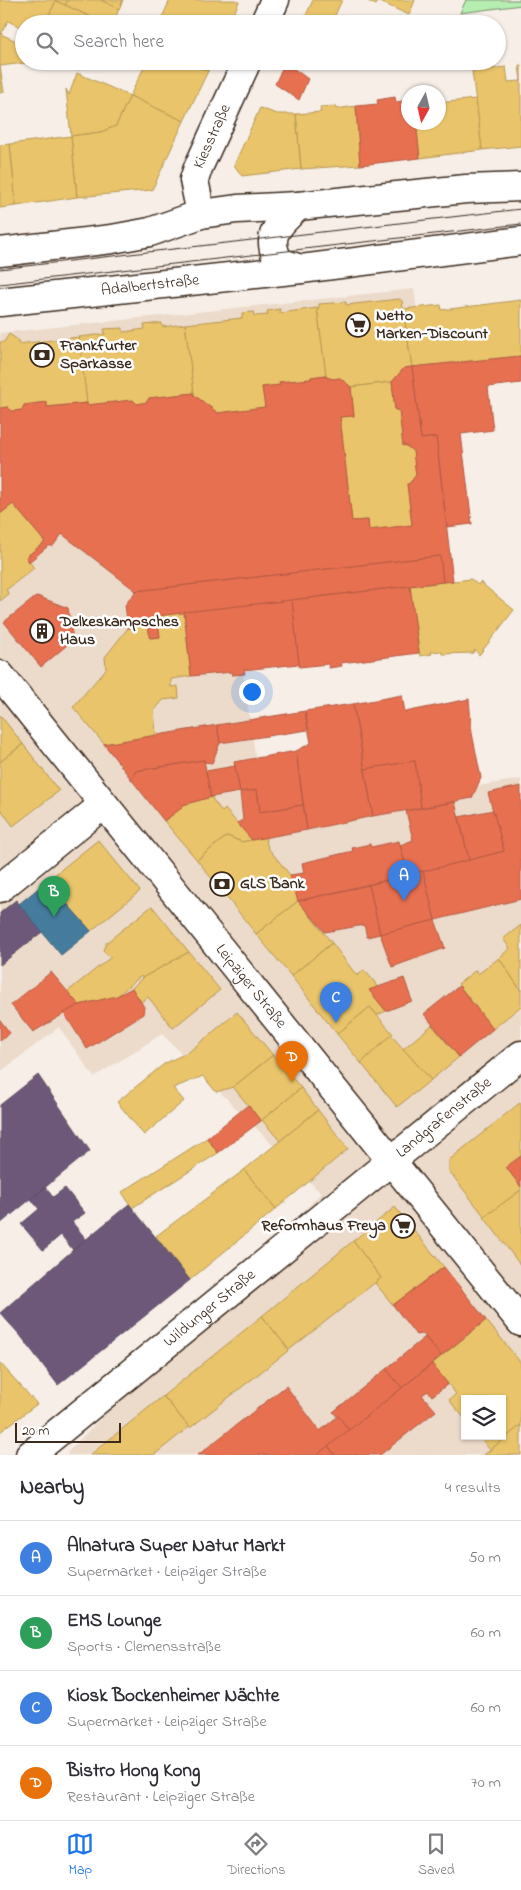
<!DOCTYPE html>
<meta charset="utf-8">
<style>
:root{--surface:#fff;--page:#f2f2f3;--text:#2b2b33;--muted:#7c7c81;--line:#e1e1e2;--accent:#1a73e8}
body{margin:0;font-family:"Indie Flower",sans-serif;background:var(--page);color:var(--text)}
.controls{position:absolute;right:15px;bottom:15px;display:grid;overflow:hidden;border-radius:0px;box-shadow:0 1px 4px #0004}
.controls button{width:45px;height:45px;display:grid;place-items:center;padding:0;border:0;border-bottom:1px solid var(--line);background:var(--surface);color:var(--text);font:25px sans-serif}
.compass{position:absolute;left:401px;top:85px;width:45px;height:45px;border-radius:50%;background:var(--surface);box-shadow:0 1px 4px #0004;rotate:188deg}
.scale{position:absolute;left:15px;bottom:12px;width:106px;box-sizing:border-box;padding-left:5px;border:2px solid #3b2a1e;border-top:0;font-size:14px;line-height:18px;white-space:nowrap;color:#3b2a1e;-webkit-text-stroke:4px #fff;paint-order:stroke}
.you{position:absolute;left:251px;top:691px;width:18px;height:18px;margin:-12px;border:4px solid #fff;border-radius:50%;background:#1a73e8;box-shadow:0 0 0 8px #1a73e833}
.badge{display:grid;place-items:center;width:32px;height:32px;border-radius:50%;background:var(--accent);color:#fff;font-size:16px;font-weight:700}
.pin{position:absolute;translate:-50% -41px;filter:drop-shadow(0 1px 2px #0008)}
.pin::after{content:'';position:absolute;top:26px;width:18px;height:15px;background:inherit;clip-path:polygon(0 0,100% 0,50% 100%)}
.list{margin:0;padding:0;list-style:none}
h2{display:flex;justify-content:space-between;align-items:center;height:65px;margin:0;padding:0 20px;font-size:21px}
h2 small{font-size:16px;font-weight:400;color:var(--muted)}
.list li{display:grid;grid-template-columns:32px 1fr auto;gap:15px;align-items:center;box-sizing:border-box;height:75px;padding:0 20px;border-top:1px solid var(--line)}
.list b{display:block;font-size:19px;white-space:nowrap}
.list p{margin:0;font-size:16px;white-space:nowrap;color:var(--muted)}
.list em{font-size:16px;font-style:normal;color:var(--muted)}
.icon{flex:none;width:28px;height:28px;fill:none;stroke:currentColor;stroke-width:2;stroke-linecap:round;stroke-linejoin:round}
.map{position:relative;flex:none;width:521px;height:1455px;overflow:hidden}
.search{position:absolute;background:var(--surface);box-shadow:0 1px 4px #0004;left:15px;right:15px;top:15px;height:55px;display:flex;align-items:center;gap:12px;box-sizing:border-box;padding:0 18px;border-radius:28px;color:var(--muted);font-size:19px}
.sheet{height:365px;background:var(--surface)}
nav{display:flex;justify-content:space-around;align-items:center;box-sizing:border-box;height:70px;border-top:1px solid var(--line);background:var(--surface);font-size:14px;color:var(--muted)}
nav a{display:grid;justify-items:center;gap:2px}
nav .on{color:var(--accent)}
.map>svg:first-child{display:block}
.built{fill:#ecdaca;fill-rule:evenodd}
.green{fill:#b6eeb2;stroke:#788c68}
.homes{fill:#e9c46a;stroke:#b59653}
.shops{fill:#e76f51;stroke:#b35a42}
.offices{fill:#6d597a;stroke:#5e4b5e}
.public{fill:#457b9d;stroke:#426377}
.lines{fill:none;stroke-linecap:round;stroke-linejoin:round}
.minor-casing{stroke:#3b2a1e;stroke-width:31}
.minor{stroke:#fff;stroke-width:28}
.tram{stroke:#3b2a1e;stroke-width:1}
.labels{text-anchor:middle;dominant-baseline:central;stroke-width:5;stroke-linejoin:round;paint-order:stroke}
.street-label{font-size:16px;fill:#3b2a1e;stroke:#fff}
.poi-label{font-size:16px;font-weight:bold;fill:#3b2a1e;stroke:#fff;text-anchor:start}
</style>
<div class="map">
<svg width="521" height="1455" viewBox="0 0 521 1455">
<rect width="100%" height="100%" fill="#f6eee7"/>
<filter id="ink" filterUnits="userSpaceOnUse"><feTurbulence type="fractalNoise" baseFrequency=".02" numOctaves="2"/><feDisplacementMap in="SourceGraphic" scale="10" xChannelSelector="R" yChannelSelector="G"/><feConvolveMatrix kernelMatrix="1 2 1 2 8 2 1 2 1" color-interpolation-filters="sRGB"/></filter>
<g filter="url(#ink)">
<path class="built" d="M414,289l39,292 -220,26 32,215 256,-43v676h-453l-1,-2 254,-260 -159,-159 -68,43 -35,-50 -59,45v-739zM465,1399h37v37h-37z"/>
<polygon class="green" points="466,0 521,0 521,5 460,13"/>
<g class="homes">
<polygon points="0,0 54,0 56,1 45,24 24,24 24,29 8,21 1,34 0,34"/>
<polygon points="54,0 68,0 65,5"/>
<polygon points="68,0 101,0 119,9 113,24 106,24 65,5"/>
<polygon points="101,0 123,0 119,9"/>
<polygon points="170,0 235,0 239,2 229,24 159,24"/>
<polygon points="313,0 342,0 331,24 302,24"/>
<polygon points="366,0 415,0 409,15 378,1 376,5"/>
<polygon points="56,1 65,5 106,24 63,24 48,17"/>
<polygon points="48,17 63,24 45,24"/>
<polygon points="0,34 24,44 24,61 33,62 0,66"/>
<polygon points="61,61 83,61 79,70"/>
<polygon points="147,61 188,61 208,71 184,121 130,96"/>
<polygon points="188,61 212,61 208,71"/>
<polygon points="519,65 521,65 521,146 482,150 472,71 506,67 508,82 521,81"/>
<polygon points="0,66 4,92 0,93"/>
<polygon points="77,73 130,96 116,126 101,132 71,136 66,89 69,95"/>
<polygon points="130,96 184,121 152,190 77,197 71,136 101,132 116,126"/>
<polygon points="476,99 482,150 420,158 416,122 438,122 438,103"/>
<polygon points="336,106 336,109 356,106 360,165 301,169 296,114 321,112 320,107"/>
<polygon points="260,108 277,114 296,114 301,169 242,176 234,165"/>
<polygon points="71,136 77,197 16,206 10,144"/>
<polygon points="10,144 16,206 0,208 0,145"/>
<polygon points="399,299 402,301 412,367 404,368 392,382 351,387 340,378 333,379 326,377 317,308 319,308 319,304 346,302 346,305"/>
<polygon points="521,300 521,356 412,367 403,309 441,305 442,310"/>
<polygon points="317,308 326,375 311,377 311,379 279,382 280,385 262,387 265,407 218,413 194,395 185,324 242,318 242,313 254,312 254,316 268,315 267,311 280,309 280,313"/>
<polygon points="162,323 162,327 185,324 194,393 149,398 147,402 137,404 133,400 87,405 79,337 105,334 104,329 123,328 123,332 145,329 144,325"/>
<polygon points="9,334 18,340 18,344 79,337 87,403 47,407 47,402 24,405 22,410 12,411 8,407 0,408 0,342 4,342"/>
<polygon points="392,382 395,410 399,410 403,446 405,445 413,451 416,475 409,484 407,484 412,525 369,530 368,520 352,521 340,417 354,416 351,387"/>
<polygon points="13,504 45,542 26,557 34,568 6,590 9,594 0,601 0,514"/>
<polygon points="471,579 478,585 480,582 514,610 479,655 475,650 473,653 442,654 441,651 431,652 432,654 420,656 410,586"/>
<polygon points="184,612 191,676 171,679 171,687 178,686 179,698 163,700 154,711 156,735 104,744 73,707 106,669 105,657 128,628 148,625 150,638 160,637 157,616"/>
<polygon points="0,715 23,744 0,762"/>
<polygon points="23,744 59,791 13,826 0,808 0,762"/>
<polygon points="211,797 222,812 225,809 252,840 242,842 227,836 197,860 164,821 183,807 183,805"/>
<polygon points="227,836 242,842 265,837 268,848 290,875 298,901 256,934 197,860"/>
<polygon points="98,840 140,891 91,931 47,881"/>
<polygon points="298,901 332,943 291,976 256,934"/>
<polygon points="152,906 189,952 142,978 141,976 117,996 79,1005 67,992 111,957 107,955 103,950 107,942"/>
<polygon points="521,925 521,991 499,958 510,948 503,939"/>
<polygon points="332,943 357,976 364,970 374,981 377,987 369,990 386,1011 377,1015 370,1007 337,1034 291,976"/>
<polygon points="189,952 220,990 173,1028 148,997 141,1002 132,988 142,978"/>
<polygon points="499,958 521,991 521,1006 493,1029 458,984 476,970 478,974"/>
<polygon points="370,1007 393,1034 361,1063 337,1034"/>
<polygon points="237,1012 273,1055 233,1087 216,1092 203,1076 173,1088 184,1101 144,1135 117,1102 164,1064 190,1051"/>
<polygon points="432,1025 459,1057 431,1080 403,1049"/>
<polygon points="391,1035 431,1080 397,1107 361,1063"/>
<polygon points="273,1055 301,1088 261,1121 233,1087"/>
<polygon points="301,1088 318,1110 280,1141 262,1120"/>
<polygon points="521,1102 521,1156 506,1167 521,1187 521,1190 485,1217 449,1171 449,1160"/>
<polygon points="318,1110 348,1149 276,1209 244,1170"/>
<polygon points="207,1138 218,1153 132,1208 122,1192"/>
<polygon points="244,1170 276,1209 190,1280 156,1236"/>
<polygon points="521,1190 521,1266 484,1217"/>
<polygon points="395,1207 444,1267 393,1305 375,1283 381,1278 353,1241"/>
<polygon points="353,1241 381,1278 289,1350 262,1316"/>
<polygon points="262,1316 289,1350 190,1428 163,1396"/>
<polygon points="486,1320 521,1363 521,1425 490,1450 479,1436 502,1436 502,1399 465,1399 465,1419 449,1400 456,1394 432,1364"/>
<polygon points="0,1363 37,1404 0,1432"/>
<polygon points="163,1396 189,1427 154,1455 90,1455"/>
<polygon points="521,1425 521,1455 484,1455 490,1450"/>
</g>
<g class="shops">
<polygon points="285,62 308,79 299,100 275,84"/>
<polygon points="395,97 396,102 408,100 408,122 416,122 420,158 360,165 356,106 378,104 377,100"/>
<polygon points="521,356 521,383 488,387 493,430 461,434 472,524 447,527 436,437 421,439 412,367"/>
<polygon points="412,367 421,439 436,437 453,581 443,582 440,556 136,591 62,534 53,546 48,546 29,562 26,557 45,542 13,504 0,514 0,408 8,407 12,411 22,410 24,405 47,402 47,407 87,403 87,405 133,400 137,404 147,402 149,398 194,393 194,395 218,413 265,407 262,387 280,385 279,382 311,379 311,377 326,375 326,377 333,379 340,378 351,387 354,416 340,417 352,521 368,520 369,530 412,525 407,484 409,484 416,475 413,451 405,445 403,446 399,410 395,410 392,382 404,368"/>
<polygon points="440,556 443,582 157,616 160,637 150,638 148,625 128,628 125,605 136,591"/>
<polygon points="410,586 419,653 341,663 342,666 329,668 328,664 299,667 292,600"/>
<polygon points="37,596 68,608 73,640 41,667 4,622"/>
<polygon points="292,600 299,664 244,670 245,674 232,675 232,672 191,676 184,612"/>
<polygon points="402,695 405,712 469,699 472,733 481,778 472,798 421,808 415,761 365,769 353,704"/>
<polygon points="353,704 373,816 307,830 296,751 311,743 305,711"/>
<polygon points="305,711 308,730 220,743 217,725"/>
<polygon points="217,725 220,743 212,763 204,762 204,760 136,771 131,779 104,744"/>
<polygon points="296,751 303,805 260,812 257,790 240,792 234,762"/>
<polygon points="204,760 211,797 183,805 183,807 164,821 131,779 136,771"/>
<polygon points="415,761 421,808 373,816 365,769"/>
<polygon points="235,766 240,792 211,797 206,771"/>
<polygon points="521,786 521,899 435,920 423,871 504,851 488,793"/>
<polygon points="257,790 260,812 303,805 307,830 252,840 237,823 243,820 240,792"/>
<polygon points="455,802 469,860 408,875 400,845 413,840 406,811"/>
<polygon points="493,810 504,851 469,860 459,817"/>
<polygon points="399,841 408,875 298,901 290,875 304,873 302,863 353,851 352,848 370,844 371,847"/>
<polygon points="423,871 435,920 380,934 369,885"/>
<polygon points="369,885 380,934 367,937 364,925 325,932 298,901"/>
<polygon points="435,920 445,948 392,967 380,934"/>
<polygon points="51,972 79,1005 33,1032 11,1005"/>
<polygon points="404,978 412,1001 386,1011 369,990"/>
<polygon points="459,986 493,1029 459,1057 424,1014"/>
<polygon points="132,988 144,1007 143,1014 87,1049 64,1013 79,1005 117,996"/>
<polygon points="0,1020 10,1033 0,1041"/>
<polygon points="248,1105 261,1121 218,1153 207,1138"/>
<polygon points="521,1156 521,1187 506,1167"/>
<polygon points="444,1267 486,1320 441,1356 423,1334 416,1335 393,1305"/>
<polygon points="425,1337 441,1356 402,1388 386,1369"/>
<polygon points="432,1364 448,1384 432,1396 428,1391 422,1395 436,1411 380,1455 335,1455 328,1446"/>
<polygon points="386,1369 402,1388 349,1430 333,1412"/>
<polygon points="286,1386 320,1431 338,1416 349,1430 317,1455 198,1455"/>
<polygon points="328,1446 335,1455 317,1455"/>
</g>
<g class="offices">
<polygon points="16,900 42,932 0,965 0,913"/>
<polygon points="38,1075 90,1151 0,1224 0,1105"/>
<polygon points="45,1187 53,1197 65,1188 85,1213 72,1222 86,1239 73,1250 61,1235 43,1250 21,1224 39,1209 31,1199"/>
<polygon points="129,1204 190,1280 58,1385 20,1335 0,1313 73,1250"/>
</g>
<polygon class="public" points="47,881 91,931 61,955 19,904"/>
<g class="lines">
<g class="minor-casing">
<g id="minor">
<polyline points="264,24 275,0"/>
<path d="M298,206c-19,19 -34,28 -19,56l22,7"/>
<path id="s1" d="M201,214l-7,-34 4,-12 49,-107"/>
<polyline points="0,252 112,239 150,232 201,214 237,209 298,206 466,189 521,187"/>
<path id="s2" d="M0,302l301,-33 220,-28"/>
<path id="s3" d="M0,675l521,647"/>
<polyline points="0,888 103,805"/>
<path id="s4" d="M30,1455l491,-400"/>
</g>
</g>
<use href="#minor" class="minor"/>
<g class="tram">
<polyline points="0,269 521,209"/>
<polyline points="0,284 521,224"/>
</g>
</g>
</g>
<defs>
<g id="supermarket-ring" transform="scale(1.25)"><circle r="9.5" fill="#fff" stroke="#3b2a1e" stroke-width="1.5"/><path d="M-6-5.5h2.5l.6 2H6L4.5 2H-2.5L-4.4-4H-6ZM-1.5 3.2a1.3 1.3 0 1 0 .1 0ZM3 3.2a1.3 1.3 0 1 0 .1 0Z" fill="#3b2a1e"/></g>
<g id="bank-ring" transform="scale(1.25)"><circle r="9.5" fill="#fff" stroke="#3b2a1e" stroke-width="1.5"/><path d="M-6-4H6V4H-6ZM0-2.3a2.3 2.3 0 1 0 0 4.6a2.3 2.3 0 1 0 0-4.6Z" fill="#3b2a1e"/></g>
<g id="building-ring" transform="scale(1.25)"><circle r="9.5" fill="#fff" stroke="#3b2a1e" stroke-width="1.5"/><path d="M-4-6H4V6H1V3H-1V6H-4ZM-2.5-4.3h1.7v1.8h-1.7ZM.8-4.3h1.7v1.8H.8ZM-2.5-1h1.7V.8h-1.7ZM.8-1h1.7V.8H.8Z" fill="#3b2a1e"/></g>
</defs>
<g fill-rule="evenodd">
<use href="#supermarket-ring" x="358" y="325"/>
<use href="#bank-ring" x="42" y="355"/>
<use href="#building-ring" x="42" y="631"/>
<use href="#bank-ring" x="222" y="884"/>
<use href="#supermarket-ring" x="403" y="1226"/>
</g>
<g class="labels">
<g class="street-label">
<text stroke="none"><textPath href="#s1" startOffset="82">Kiesstraße</textPath></text>
<text stroke="none"><textPath href="#s2" startOffset="151">Adalbertstraße</textPath></text>
<text stroke="none"><textPath href="#s3" startOffset="400">Leipziger Straße</textPath></text>
<text stroke="none"><textPath href="#s4" startOffset="534">Landgrafenstraße</textPath></text>
<text stroke="none"><textPath href="#s4" startOffset="232">Wildunger Straße</textPath></text>
</g>
<g class="poi-label">
<text x="376" y="316">Netto<tspan x="376" dy="18">Marken-Discount</tspan></text>
<text x="60" y="346">Frankfurter<tspan x="60" dy="18">Sparkasse</tspan></text>
<text x="60" y="622">Delkeskampsches<tspan x="60" dy="18">Haus</tspan></text>
<text x="240" y="884">GLS Bank</text>
<text x="386" y="1226" text-anchor="end">Reformhaus Freya</text>
</g>
</g>
</svg>
<div class="controls">
<button><svg class="icon" aria-label="layers" viewBox="0 0 24 24"><path d="M12 4l9 5-9 5-9-5zM3 14l9 5 9-5"/></svg></button>
</div>
<svg class="compass" viewBox="-18 -18 36 36"><path d="M0-13l5 13h-10z" fill="#e53935"/><path d="M0 13l5-13h-10z" fill="#7c7c81"/></svg>
<div class="scale">20 m</div>
<div class="you"></div>
<div class="pin badge" style="left:404px;top:901px;background:#3f7fe0">A</div>
<div class="pin badge" style="left:54px;top:917px;background:#2e9e5b">B</div>
<div class="pin badge" style="left:336px;top:1023px;background:#3f7fe0">C</div>
<div class="pin badge" style="left:292px;top:1082px;background:#e8710a">D</div>
<div class="search"><svg class="icon" aria-label="search" viewBox="0 0 24 24"><circle cx="10" cy="10" r="6"/><path d="M15 15l6 6"/></svg>Search here</div>
</div>
<section class="sheet">
<h2>Nearby<small>4 results</small></h2>
<ul class="list">
<li><span class="badge" style="background:#3f7fe0">A</span><div><b>Alnatura Super Natur Markt</b><p>Supermarket · Leipziger Straße</p></div><em>50 m</em></li>
<li><span class="badge" style="background:#2e9e5b">B</span><div><b>EMS Lounge</b><p>Sports · Clemensstraße</p></div><em>60 m</em></li>
<li><span class="badge" style="background:#3f7fe0">C</span><div><b>Kiosk Bockenheimer Nächte</b><p>Supermarket · Leipziger Straße</p></div><em>60 m</em></li>
<li><span class="badge" style="background:#e8710a">D</span><div><b>Bistro Hong Kong</b><p>Restaurant · Leipziger Straße</p></div><em>70 m</em></li>
</ul>
</section>
<nav>
<a class="on"><svg class="icon" aria-label="map" viewBox="0 0 24 24"><path d="M3 6l6-2 6 2 6-2v14l-6 2-6-2-6 2zM9 4v14M15 6v14"/></svg>Map</a>
<a><svg class="icon" aria-label="directions" viewBox="0 0 24 24"><path d="M12 3l9 9-9 9-9-9zM9 14v-3h6M13 9l2 2-2 2"/></svg>Directions</a>
<a><svg class="icon" aria-label="saved" viewBox="0 0 24 24"><path d="M7 4h10v16l-5-4-5 4z"/></svg>Saved</a>
</nav>
